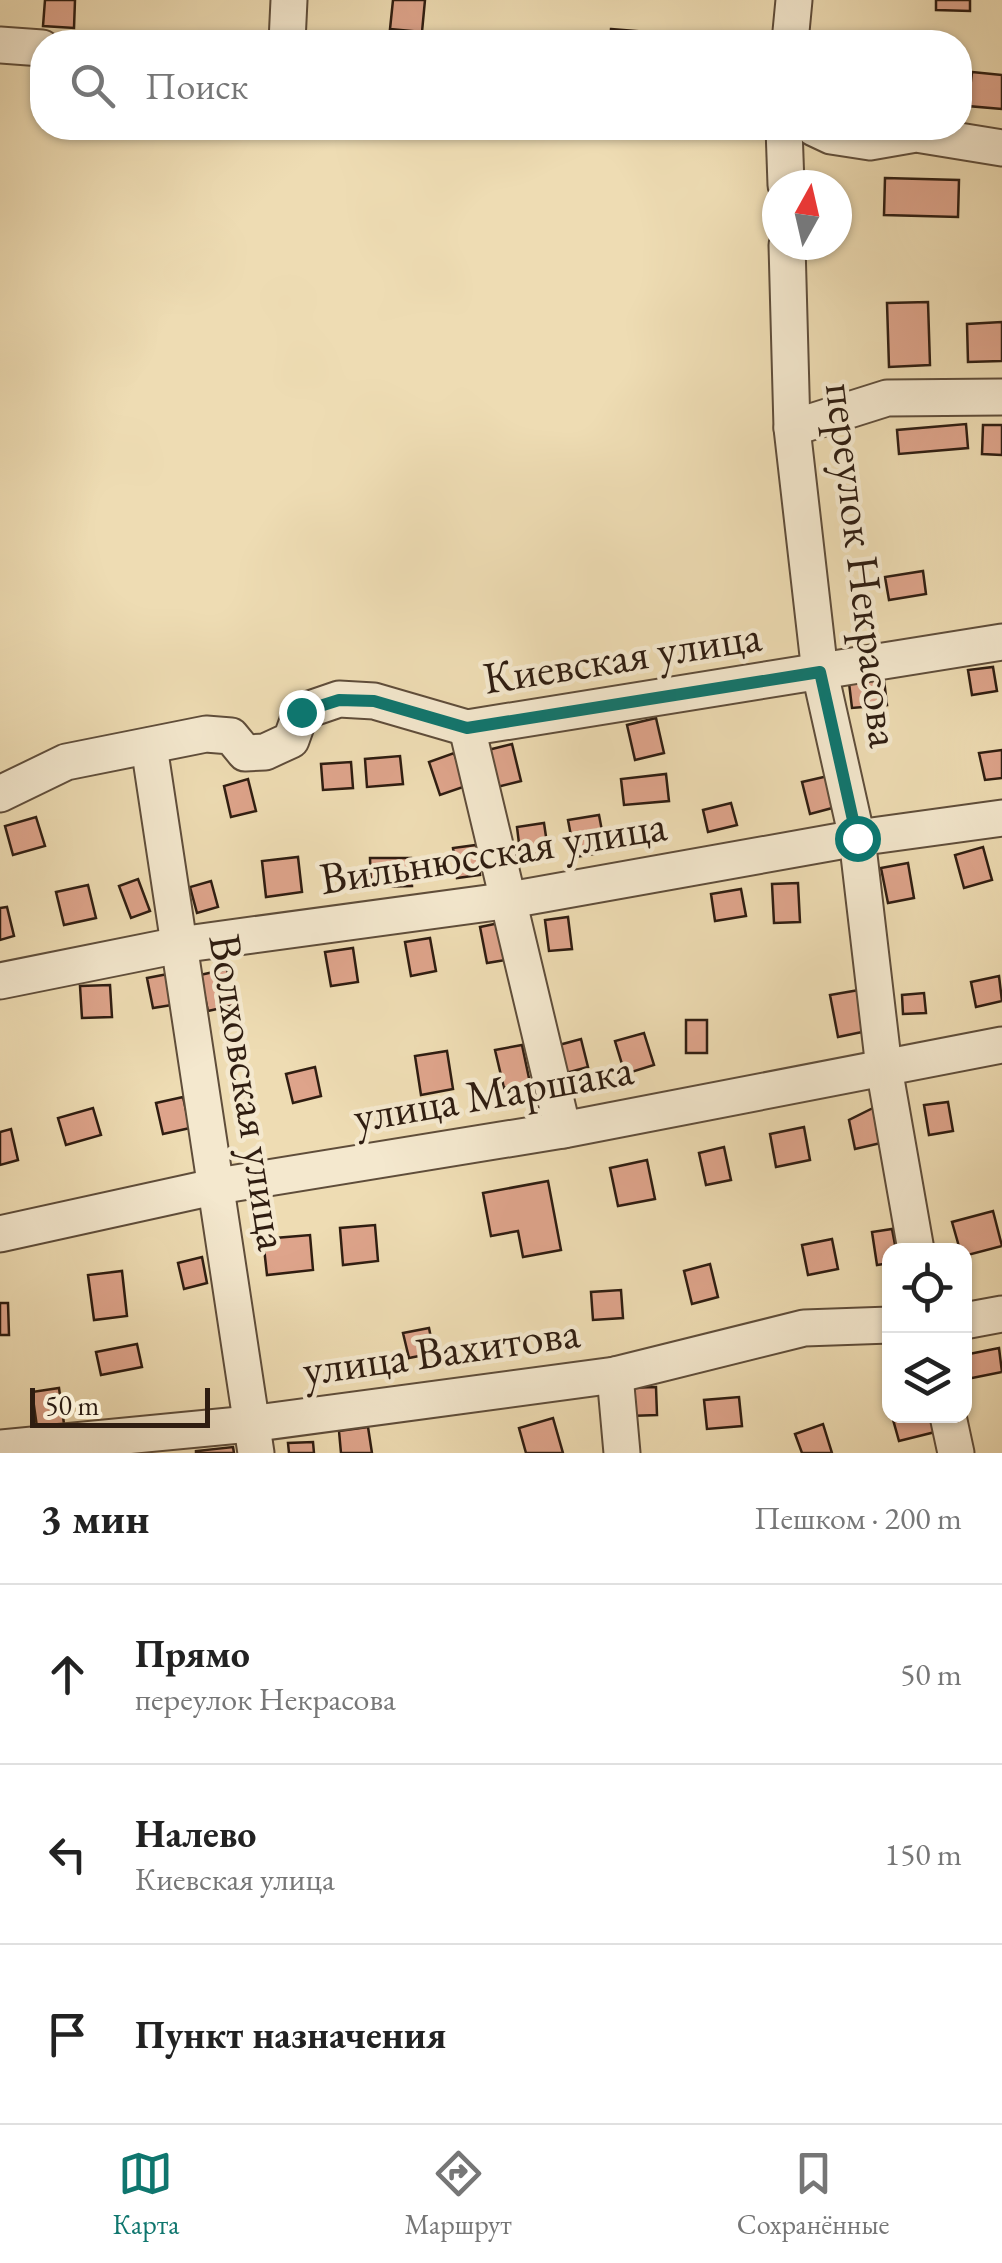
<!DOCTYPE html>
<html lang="ru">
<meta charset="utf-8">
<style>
:root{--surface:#fff;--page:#f2f2f2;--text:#222;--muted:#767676;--line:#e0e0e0;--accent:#0f766e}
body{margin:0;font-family:"EB Garamond",serif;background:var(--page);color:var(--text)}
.controls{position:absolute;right:30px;bottom:30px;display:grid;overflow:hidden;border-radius:20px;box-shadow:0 2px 8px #0004}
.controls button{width:90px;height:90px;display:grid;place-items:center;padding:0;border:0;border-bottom:2px solid var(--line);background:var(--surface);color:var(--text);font:50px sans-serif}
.compass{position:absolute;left:762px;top:170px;width:90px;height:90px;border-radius:50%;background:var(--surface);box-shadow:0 2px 8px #0004;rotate:8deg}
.scale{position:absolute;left:30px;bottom:25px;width:180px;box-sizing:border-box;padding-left:10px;border:5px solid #2f1d11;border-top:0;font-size:28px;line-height:35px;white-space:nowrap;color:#2f1d11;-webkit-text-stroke:8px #f4e8ce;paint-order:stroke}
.stop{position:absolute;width:30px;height:30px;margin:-22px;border:8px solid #0f766e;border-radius:50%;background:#fff}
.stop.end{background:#0f766e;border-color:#fff;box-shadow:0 2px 10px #0008}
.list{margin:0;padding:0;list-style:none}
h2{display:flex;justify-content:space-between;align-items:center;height:130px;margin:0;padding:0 40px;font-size:42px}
h2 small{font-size:32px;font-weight:400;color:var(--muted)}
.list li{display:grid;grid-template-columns:65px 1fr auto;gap:30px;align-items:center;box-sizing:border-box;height:180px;padding:0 40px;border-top:2px solid var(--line)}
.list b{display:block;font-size:38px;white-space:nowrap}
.list p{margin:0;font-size:32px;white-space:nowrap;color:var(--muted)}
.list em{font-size:32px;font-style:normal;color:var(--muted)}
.icon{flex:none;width:55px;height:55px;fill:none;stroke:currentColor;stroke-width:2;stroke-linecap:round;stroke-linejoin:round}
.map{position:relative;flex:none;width:1002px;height:1453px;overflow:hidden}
.search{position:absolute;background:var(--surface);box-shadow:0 2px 8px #0004;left:30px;right:30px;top:30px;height:110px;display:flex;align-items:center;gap:25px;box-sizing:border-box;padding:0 35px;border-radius:40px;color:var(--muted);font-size:38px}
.sheet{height:670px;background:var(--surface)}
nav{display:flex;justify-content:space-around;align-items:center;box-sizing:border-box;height:140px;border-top:2px solid var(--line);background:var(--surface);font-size:28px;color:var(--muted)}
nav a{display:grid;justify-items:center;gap:5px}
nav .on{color:var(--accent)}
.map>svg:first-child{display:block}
.building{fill:#dea48b;stroke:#2f1d11;stroke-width:2.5}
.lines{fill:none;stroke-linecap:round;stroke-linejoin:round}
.minor-casing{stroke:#5f4d3a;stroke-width:39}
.minor{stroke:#f4e8ce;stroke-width:35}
.route{stroke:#0f766e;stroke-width:12}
.labels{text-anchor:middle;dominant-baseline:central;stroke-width:9;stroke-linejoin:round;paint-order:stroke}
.street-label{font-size:45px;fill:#2f1d11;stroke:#f4e8ce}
</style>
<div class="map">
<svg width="1002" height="1453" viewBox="0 0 1002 1453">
<rect width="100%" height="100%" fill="#eedcb3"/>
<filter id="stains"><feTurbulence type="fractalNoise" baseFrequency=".002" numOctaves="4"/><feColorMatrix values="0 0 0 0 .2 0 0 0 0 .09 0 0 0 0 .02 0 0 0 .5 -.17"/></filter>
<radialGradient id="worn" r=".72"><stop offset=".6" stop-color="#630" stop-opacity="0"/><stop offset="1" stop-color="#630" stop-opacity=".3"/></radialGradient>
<g class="building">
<polygon points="45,0 75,0 74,28 43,26"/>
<polygon points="393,0 425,0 422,32 390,29"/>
<polygon points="936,0 970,0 970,11 936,10"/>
<polygon points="611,29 647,32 647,42 610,42"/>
<polygon points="972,72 1002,75 1002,109 968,106"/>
<polygon points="885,178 959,180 958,217 884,215"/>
<polygon points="928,302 930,365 889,367 887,303"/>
<polygon points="1002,322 1002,361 968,362 967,324"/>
<polygon points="966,424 968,448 899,454 897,430"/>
<polygon points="983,425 1002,425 1002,455 982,454"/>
<polygon points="923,571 926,594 889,600 885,577"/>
<polygon points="993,667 997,691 972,695 968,670"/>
<polygon points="884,680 887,705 852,708 849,683"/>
<polygon points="656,718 664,753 635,760 627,725"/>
<polygon points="512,744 521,781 497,787 488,750"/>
<polygon points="1002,750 1002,778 985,780 979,753"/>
<polygon points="454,753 466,786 440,795 429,762"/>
<polygon points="400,756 403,784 367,787 365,759"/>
<polygon points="351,762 353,788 323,790 321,764"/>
<polygon points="666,774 669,801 624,805 621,779"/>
<polygon points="828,776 836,807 810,814 802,782"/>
<polygon points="248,779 256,811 231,817 224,786"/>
<polygon points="731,803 737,825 708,832 703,810"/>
<polygon points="599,815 606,852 575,857 568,820"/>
<polygon points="36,817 45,846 13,855 5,826"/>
<polygon points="544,823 549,857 521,860 517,827"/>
<polygon points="476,845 480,875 457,878 453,848"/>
<polygon points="983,847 992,880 964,888 955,855"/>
<polygon points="298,857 302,892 266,897 262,861"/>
<polygon points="370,858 411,858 412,886 371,887"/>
<polygon points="908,863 914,898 888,903 881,868"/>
<polygon points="138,879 150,911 131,918 119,886"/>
<polygon points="211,881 218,907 197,913 190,887"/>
<polygon points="798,883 800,922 774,923 772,884"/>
<polygon points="88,885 96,918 64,925 56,892"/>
<polygon points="741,889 746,916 715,921 711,894"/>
<polygon points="7,907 14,936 0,940 0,908"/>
<polygon points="568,917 572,949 549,951 545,920"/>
<polygon points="504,922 511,959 487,963 480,927"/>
<polygon points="430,938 436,971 411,976 405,942"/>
<polygon points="353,948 358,982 331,986 325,952"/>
<polygon points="227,969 235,1005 208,1011 200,975"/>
<polygon points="173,973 178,1004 153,1008 147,978"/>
<polygon points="999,976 1002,1001 976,1007 971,982"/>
<polygon points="110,985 112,1017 82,1018 80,986"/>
<polygon points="859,990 867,1031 838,1037 830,995"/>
<polygon points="924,993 926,1013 903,1014 902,995"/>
<rect x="686" y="1020" width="21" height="33"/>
<polygon points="644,1033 654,1065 625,1074 615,1041"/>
<polygon points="581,1039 588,1067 566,1073 559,1045"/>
<polygon points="522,1045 530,1083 504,1088 495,1050"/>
<polygon points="447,1051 453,1089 421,1095 415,1056"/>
<polygon points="315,1067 321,1096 293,1103 286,1074"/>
<polygon points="183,1097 190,1128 163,1134 156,1103"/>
<polygon points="948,1102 953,1131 929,1135 924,1105"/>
<polygon points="877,1106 885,1142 855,1149 849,1120"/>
<polygon points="93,1108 101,1135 66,1145 58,1118"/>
<polygon points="804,1127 810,1160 776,1167 770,1134"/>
<polygon points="11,1129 18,1160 0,1165 0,1132"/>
<polygon points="724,1147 731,1180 706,1185 699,1153"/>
<polygon points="647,1160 655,1199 618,1206 610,1168"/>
<polygon points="548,1181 561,1250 523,1257 518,1231 491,1236 483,1193"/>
<polygon points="993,1211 1002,1246 964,1256 964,1250 960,1250 952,1222"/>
<polygon points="375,1225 378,1261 343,1265 340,1228"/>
<polygon points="892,1229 896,1250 890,1250 890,1263 877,1265 872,1232"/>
<polygon points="310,1235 313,1270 267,1275 263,1239"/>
<polygon points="832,1239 838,1269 808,1275 802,1245"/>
<polygon points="202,1257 207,1283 184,1289 178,1263"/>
<polygon points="710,1264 718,1297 692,1304 684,1271"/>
<polygon points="122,1271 127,1316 94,1320 88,1275"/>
<polygon points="621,1290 623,1318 593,1320 591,1292"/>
<polygon points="0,1303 8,1303 9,1335 0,1335"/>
<polygon points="429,1328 434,1353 409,1358 403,1333"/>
<polygon points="137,1344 142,1367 101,1375 96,1352"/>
<polygon points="999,1348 1002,1372 967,1379 964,1355"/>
<polygon points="656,1387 657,1415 629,1416 627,1388"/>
<polygon points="59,1388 64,1424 37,1427 32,1392"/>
<polygon points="739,1397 742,1426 707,1429 704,1400"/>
<polygon points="892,1416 930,1416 935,1432 899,1441"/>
<polygon points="553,1418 563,1453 526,1453 519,1428"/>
<polygon points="823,1424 832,1453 802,1453 795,1434"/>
<polygon points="368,1427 372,1453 341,1453 339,1431"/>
<polygon points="313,1442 314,1453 289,1453 288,1443"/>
<polygon points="233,1447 234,1453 196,1453 196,1451"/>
</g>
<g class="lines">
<g class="minor-casing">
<g id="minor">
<polyline points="287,42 289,0"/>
<polyline points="790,42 794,0"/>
<polyline points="0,45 42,48"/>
<polyline points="784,128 786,185"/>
<polyline points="814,128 831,136 870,142 916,134 1002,148"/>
<polyline points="787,245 792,428 820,673 857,838 884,1068 916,1250"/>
<polyline points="792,428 887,398 1002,397"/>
<polyline points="467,728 563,1130"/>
<polyline points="149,746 256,1453"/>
<polyline points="0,794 66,762 206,734 231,736 245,753 265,752 291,740 301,712 339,699 374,701 467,728 1002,642"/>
<polyline points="0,981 179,945 510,900 857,838 1002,818"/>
<polyline points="0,1234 218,1186 563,1130 1002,1045"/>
<polyline points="964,1321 1002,1314"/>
<polyline points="615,1375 622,1453"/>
<polyline points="948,1416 956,1453"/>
<polyline points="0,1448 250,1424 615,1375 804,1328 890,1325"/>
</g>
</g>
<use href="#minor" class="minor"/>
</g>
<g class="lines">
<polyline class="route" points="301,712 339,700 374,701 467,728 820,672 857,838"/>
</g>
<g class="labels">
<g class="street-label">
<text transform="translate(864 565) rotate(83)">переулок Некрасова</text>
<text transform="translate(622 656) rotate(-9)">Киевская улица</text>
<text transform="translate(493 851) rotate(-9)">Вильнюсская улица</text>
<text transform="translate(250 1092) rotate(81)">Волховская улица</text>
<text transform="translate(493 1092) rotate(-10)">улица Маршака</text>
<text transform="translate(441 1350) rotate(-8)">улица Вахитова</text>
</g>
</g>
<rect width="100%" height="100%" filter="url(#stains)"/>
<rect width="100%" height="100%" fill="url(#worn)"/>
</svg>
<div class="controls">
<button><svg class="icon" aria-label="locate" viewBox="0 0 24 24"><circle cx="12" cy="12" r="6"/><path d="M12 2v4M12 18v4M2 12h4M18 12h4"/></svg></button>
<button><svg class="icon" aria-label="layers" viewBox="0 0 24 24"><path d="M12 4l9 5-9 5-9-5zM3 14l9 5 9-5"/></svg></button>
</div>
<svg class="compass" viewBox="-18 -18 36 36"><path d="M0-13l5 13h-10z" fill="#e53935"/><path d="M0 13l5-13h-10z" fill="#767676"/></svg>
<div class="scale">50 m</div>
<div class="stop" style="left:857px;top:838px"></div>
<div class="stop end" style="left:301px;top:712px"></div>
<div class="search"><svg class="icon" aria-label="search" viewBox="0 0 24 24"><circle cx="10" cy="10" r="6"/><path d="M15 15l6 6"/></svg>Поиск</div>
</div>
<section class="sheet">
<h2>3 мин<small>Пешком · 200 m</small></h2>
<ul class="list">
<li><svg class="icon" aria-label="ahead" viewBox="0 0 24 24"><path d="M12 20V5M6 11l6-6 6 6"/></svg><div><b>Прямо</b><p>переулок Некрасова</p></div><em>50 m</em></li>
<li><svg class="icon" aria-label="left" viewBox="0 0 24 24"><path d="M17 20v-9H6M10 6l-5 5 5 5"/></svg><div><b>Налево</b><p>Киевская улица</p></div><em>150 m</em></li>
<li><svg class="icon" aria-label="arrive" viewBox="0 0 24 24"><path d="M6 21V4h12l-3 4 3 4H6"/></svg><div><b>Пункт назначения</b></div></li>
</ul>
</section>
<nav>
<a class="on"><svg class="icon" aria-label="map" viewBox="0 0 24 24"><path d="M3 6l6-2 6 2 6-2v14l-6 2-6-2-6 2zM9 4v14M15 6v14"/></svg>Карта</a>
<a><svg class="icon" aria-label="directions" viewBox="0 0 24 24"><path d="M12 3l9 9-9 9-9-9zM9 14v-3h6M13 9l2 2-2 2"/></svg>Маршрут</a>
<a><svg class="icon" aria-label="saved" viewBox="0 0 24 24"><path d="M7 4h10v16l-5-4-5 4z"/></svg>Сохранённые</a>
</nav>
